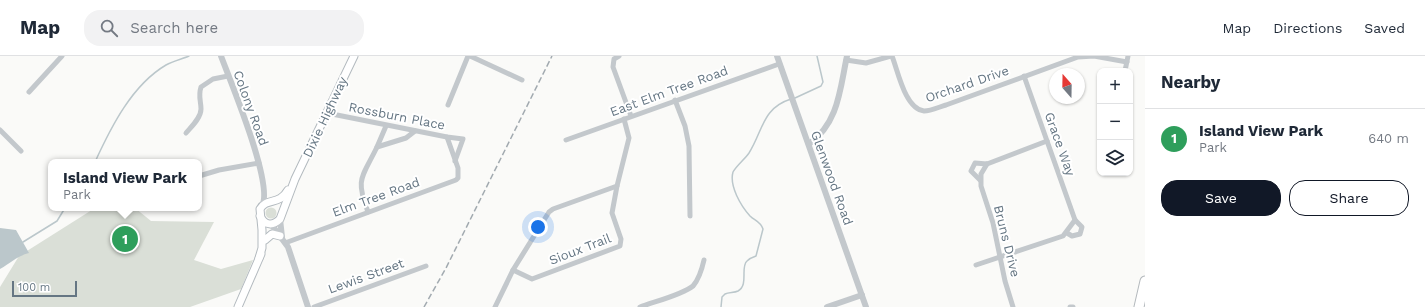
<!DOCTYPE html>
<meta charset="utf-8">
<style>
:root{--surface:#fff;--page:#f2f2f3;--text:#1f2937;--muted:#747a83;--line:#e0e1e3;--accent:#111827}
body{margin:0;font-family:"Work Sans",sans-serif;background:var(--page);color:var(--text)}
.controls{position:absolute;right:12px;top:12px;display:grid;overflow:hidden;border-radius:8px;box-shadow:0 1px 3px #0004}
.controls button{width:36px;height:36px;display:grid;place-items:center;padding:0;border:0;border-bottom:1px solid var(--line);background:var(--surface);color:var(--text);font:20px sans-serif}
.compass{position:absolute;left:1049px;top:12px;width:36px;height:36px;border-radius:50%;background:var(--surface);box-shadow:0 1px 3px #0004;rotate:340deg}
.scale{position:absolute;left:12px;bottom:10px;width:65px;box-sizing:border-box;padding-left:4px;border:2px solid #657683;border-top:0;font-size:11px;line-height:14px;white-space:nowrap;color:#657683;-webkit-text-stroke:3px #fff;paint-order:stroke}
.you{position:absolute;left:538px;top:171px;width:14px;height:14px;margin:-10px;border:3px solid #fff;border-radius:50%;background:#1a73e8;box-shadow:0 0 0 6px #1a73e833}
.badge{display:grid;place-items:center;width:26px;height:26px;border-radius:50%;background:var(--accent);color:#fff;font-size:13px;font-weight:700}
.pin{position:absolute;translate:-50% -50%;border:2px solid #fff;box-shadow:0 1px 4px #0006}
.popup{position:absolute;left:48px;top:103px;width:154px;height:52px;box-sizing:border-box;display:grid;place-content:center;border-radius:8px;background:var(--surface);filter:drop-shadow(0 1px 3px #0005);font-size:13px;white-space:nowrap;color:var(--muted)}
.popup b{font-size:15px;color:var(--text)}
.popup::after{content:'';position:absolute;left:50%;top:100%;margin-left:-8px;border:8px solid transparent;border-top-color:var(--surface)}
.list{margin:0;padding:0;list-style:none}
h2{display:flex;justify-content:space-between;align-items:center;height:52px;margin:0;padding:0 16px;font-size:17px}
h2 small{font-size:13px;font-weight:400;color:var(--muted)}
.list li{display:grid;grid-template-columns:26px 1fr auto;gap:12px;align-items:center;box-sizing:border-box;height:60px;padding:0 16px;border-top:1px solid var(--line)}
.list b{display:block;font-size:15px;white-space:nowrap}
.list p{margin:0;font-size:13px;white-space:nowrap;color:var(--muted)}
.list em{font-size:13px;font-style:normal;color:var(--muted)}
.actions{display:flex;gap:8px;padding:12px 16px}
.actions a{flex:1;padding:9px 0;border:1px solid var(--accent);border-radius:16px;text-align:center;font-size:14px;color:var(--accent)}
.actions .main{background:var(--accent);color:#fff}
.icon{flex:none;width:22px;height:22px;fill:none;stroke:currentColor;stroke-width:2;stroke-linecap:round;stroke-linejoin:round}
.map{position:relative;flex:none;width:1145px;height:251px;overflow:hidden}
header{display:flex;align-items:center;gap:24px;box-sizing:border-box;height:56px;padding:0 20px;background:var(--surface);border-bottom:1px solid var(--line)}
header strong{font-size:19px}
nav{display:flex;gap:22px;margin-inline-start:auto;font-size:14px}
.search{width:280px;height:36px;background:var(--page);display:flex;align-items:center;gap:10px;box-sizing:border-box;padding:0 14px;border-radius:16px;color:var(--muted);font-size:15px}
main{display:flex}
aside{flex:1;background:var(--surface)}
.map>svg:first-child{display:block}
.green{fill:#dadfd7}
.water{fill:#bbc7cb}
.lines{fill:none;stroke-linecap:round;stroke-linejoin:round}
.stream{stroke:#bbc7cb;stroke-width:1.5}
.secondary-casing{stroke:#b3babf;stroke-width:9}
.motorway-casing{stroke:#b4b9bd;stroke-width:11}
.minor{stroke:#c3c8cc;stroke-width:5}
.tertiary{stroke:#c3c8cc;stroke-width:6}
.secondary{stroke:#fff;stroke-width:7}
.motorway{stroke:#fff;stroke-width:9}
.rail{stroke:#a2aab0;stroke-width:1.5;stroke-dasharray:6 3;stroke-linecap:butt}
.labels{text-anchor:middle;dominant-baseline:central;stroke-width:4;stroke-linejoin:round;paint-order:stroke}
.street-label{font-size:13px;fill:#657683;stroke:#fff}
</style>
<header>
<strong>Map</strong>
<div class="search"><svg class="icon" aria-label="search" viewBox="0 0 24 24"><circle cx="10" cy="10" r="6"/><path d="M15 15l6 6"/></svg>Search here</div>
<nav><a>Map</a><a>Directions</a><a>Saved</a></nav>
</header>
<main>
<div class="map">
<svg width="1145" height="251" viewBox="0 0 1145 251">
<rect width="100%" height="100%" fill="#fafaf8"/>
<g class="green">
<circle cx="271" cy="157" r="5.5"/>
<polygon points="95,152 135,152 151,165 214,166 194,204 221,213 253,204 241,233 190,251 0,251 0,231 19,200"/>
</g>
<path class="water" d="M0,172l16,2 13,23c-12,3 -18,10 -29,16z"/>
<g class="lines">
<g class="stream">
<polyline points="795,42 821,30 823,26 817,0"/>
<path d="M95,106c16,-35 37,-77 71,-97 7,-4 16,-6 23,-9"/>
<polyline points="23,186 57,165 65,152"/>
<path d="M721,251l1,-10 3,-3c4,-2 9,-1 13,-3 11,-6 2,-24 9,-30 2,-2 6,-4 9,-5l7,-27c-3,-8 -8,-8 -13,-13 -9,-10 -21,-30 -17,-44 4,-7 11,-12 16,-19 14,-22 13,-45 42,-54"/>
</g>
<g class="secondary-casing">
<g id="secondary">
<path d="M260,160c5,10 13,10 20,3l15,-40 59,-123"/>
<polyline points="265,184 272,178 280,180"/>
<path d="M259,202l3,-10v-18l-2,-21c7,-12 19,-3 28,-19"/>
<polyline points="238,251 261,198"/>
</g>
</g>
<g class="motorway-casing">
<polyline id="motorway" points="1139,251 1145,225"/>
</g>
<g class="minor">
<polyline points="470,0 522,24"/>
<polyline points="619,0 614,3 613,11 631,60"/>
<path d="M892,0c6,15 13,53 32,55 7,0 15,-4 22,-6l132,-48 16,-1 33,6"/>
<polyline points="846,4 866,7 891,0"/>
<polyline points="1125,15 1128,0"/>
<polyline points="1024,20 1075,164"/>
<polyline points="29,36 62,0"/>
<polyline points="675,44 685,70 689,90 690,160"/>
<polyline points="448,49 468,0"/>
<polyline points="327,57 447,81 463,83 455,105"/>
<polyline points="0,74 21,95"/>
<path d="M186,77c5,-6 15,-15 15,-24 0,-8 -3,-13 0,-22l12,-8 15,-3"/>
<polyline points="566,84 779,8"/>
<polyline points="377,91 386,70"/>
<polyline points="987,108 981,118 981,130 993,167 1005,225 1013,251"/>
<polyline points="199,120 219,114 259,107"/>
<polyline points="980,124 971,115 975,107 987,108 1047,85"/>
<path d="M368,156c-13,-34 -6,-34 9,-65l29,-9 9,-7"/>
<polyline points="1067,177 1072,180 1080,178 1082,171 1075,164"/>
<polyline points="285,187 456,124 458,122 458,112 447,81"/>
<polyline points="976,209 1063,180 1075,164"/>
<polyline points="513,214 532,223 620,190 621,183 612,157 617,130"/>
<polyline points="314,251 426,210"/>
<polyline points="495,251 513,214 549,156 553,153 617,130 629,82 624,63"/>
<path d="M640,251c13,-5 42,-12 53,-21 6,-7 9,-17 11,-26"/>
<polyline points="1070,251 1073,251"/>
</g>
<g class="tertiary">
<path d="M221,0c10,27 53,129 41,150"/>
<polyline points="777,0 866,251"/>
<path d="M809,88c30,-21 31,-56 38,-88"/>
<polyline points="280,163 282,181"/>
<polyline points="271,168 288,191 308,251"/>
<polyline points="827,251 862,239"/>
</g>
<use href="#secondary" class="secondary"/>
<use href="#motorway" class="motorway"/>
<polyline class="rail" points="424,251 446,212 552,0"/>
</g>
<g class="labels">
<g class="street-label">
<text transform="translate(967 28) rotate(-19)">Orchard Drive</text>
<text transform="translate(669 35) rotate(-20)">East Elm Tree Road</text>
<text transform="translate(251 52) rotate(70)">Colony Road</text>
<text transform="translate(397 60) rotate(11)">Rossburn Place</text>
<text transform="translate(325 61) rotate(-65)">Dixie Highway</text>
<text transform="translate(1060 88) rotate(70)">Grace Way</text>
<text transform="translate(832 122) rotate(70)">Glenwood Road</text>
<text transform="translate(376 141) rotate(-20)">Elm Tree Road</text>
<text transform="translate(1007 185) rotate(76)">Bruns Drive</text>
<text transform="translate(580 193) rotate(-21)">Sioux Trail</text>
<text transform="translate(366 220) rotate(-20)">Lewis Street</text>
</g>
</g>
</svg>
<div class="controls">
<button>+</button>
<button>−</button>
<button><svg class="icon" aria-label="layers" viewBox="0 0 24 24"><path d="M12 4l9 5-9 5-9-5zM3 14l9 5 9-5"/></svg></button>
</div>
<svg class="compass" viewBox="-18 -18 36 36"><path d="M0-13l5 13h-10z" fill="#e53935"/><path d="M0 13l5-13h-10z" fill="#747a83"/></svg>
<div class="scale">100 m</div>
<div class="you"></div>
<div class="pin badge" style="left:125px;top:183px;background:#2e9e5b">1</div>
<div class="popup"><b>Island View Park</b>Park</div>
</div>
<aside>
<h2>Nearby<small></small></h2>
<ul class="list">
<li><span class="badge" style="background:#2e9e5b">1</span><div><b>Island View Park</b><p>Park</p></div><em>640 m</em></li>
</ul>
<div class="actions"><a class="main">Save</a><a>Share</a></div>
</aside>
</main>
